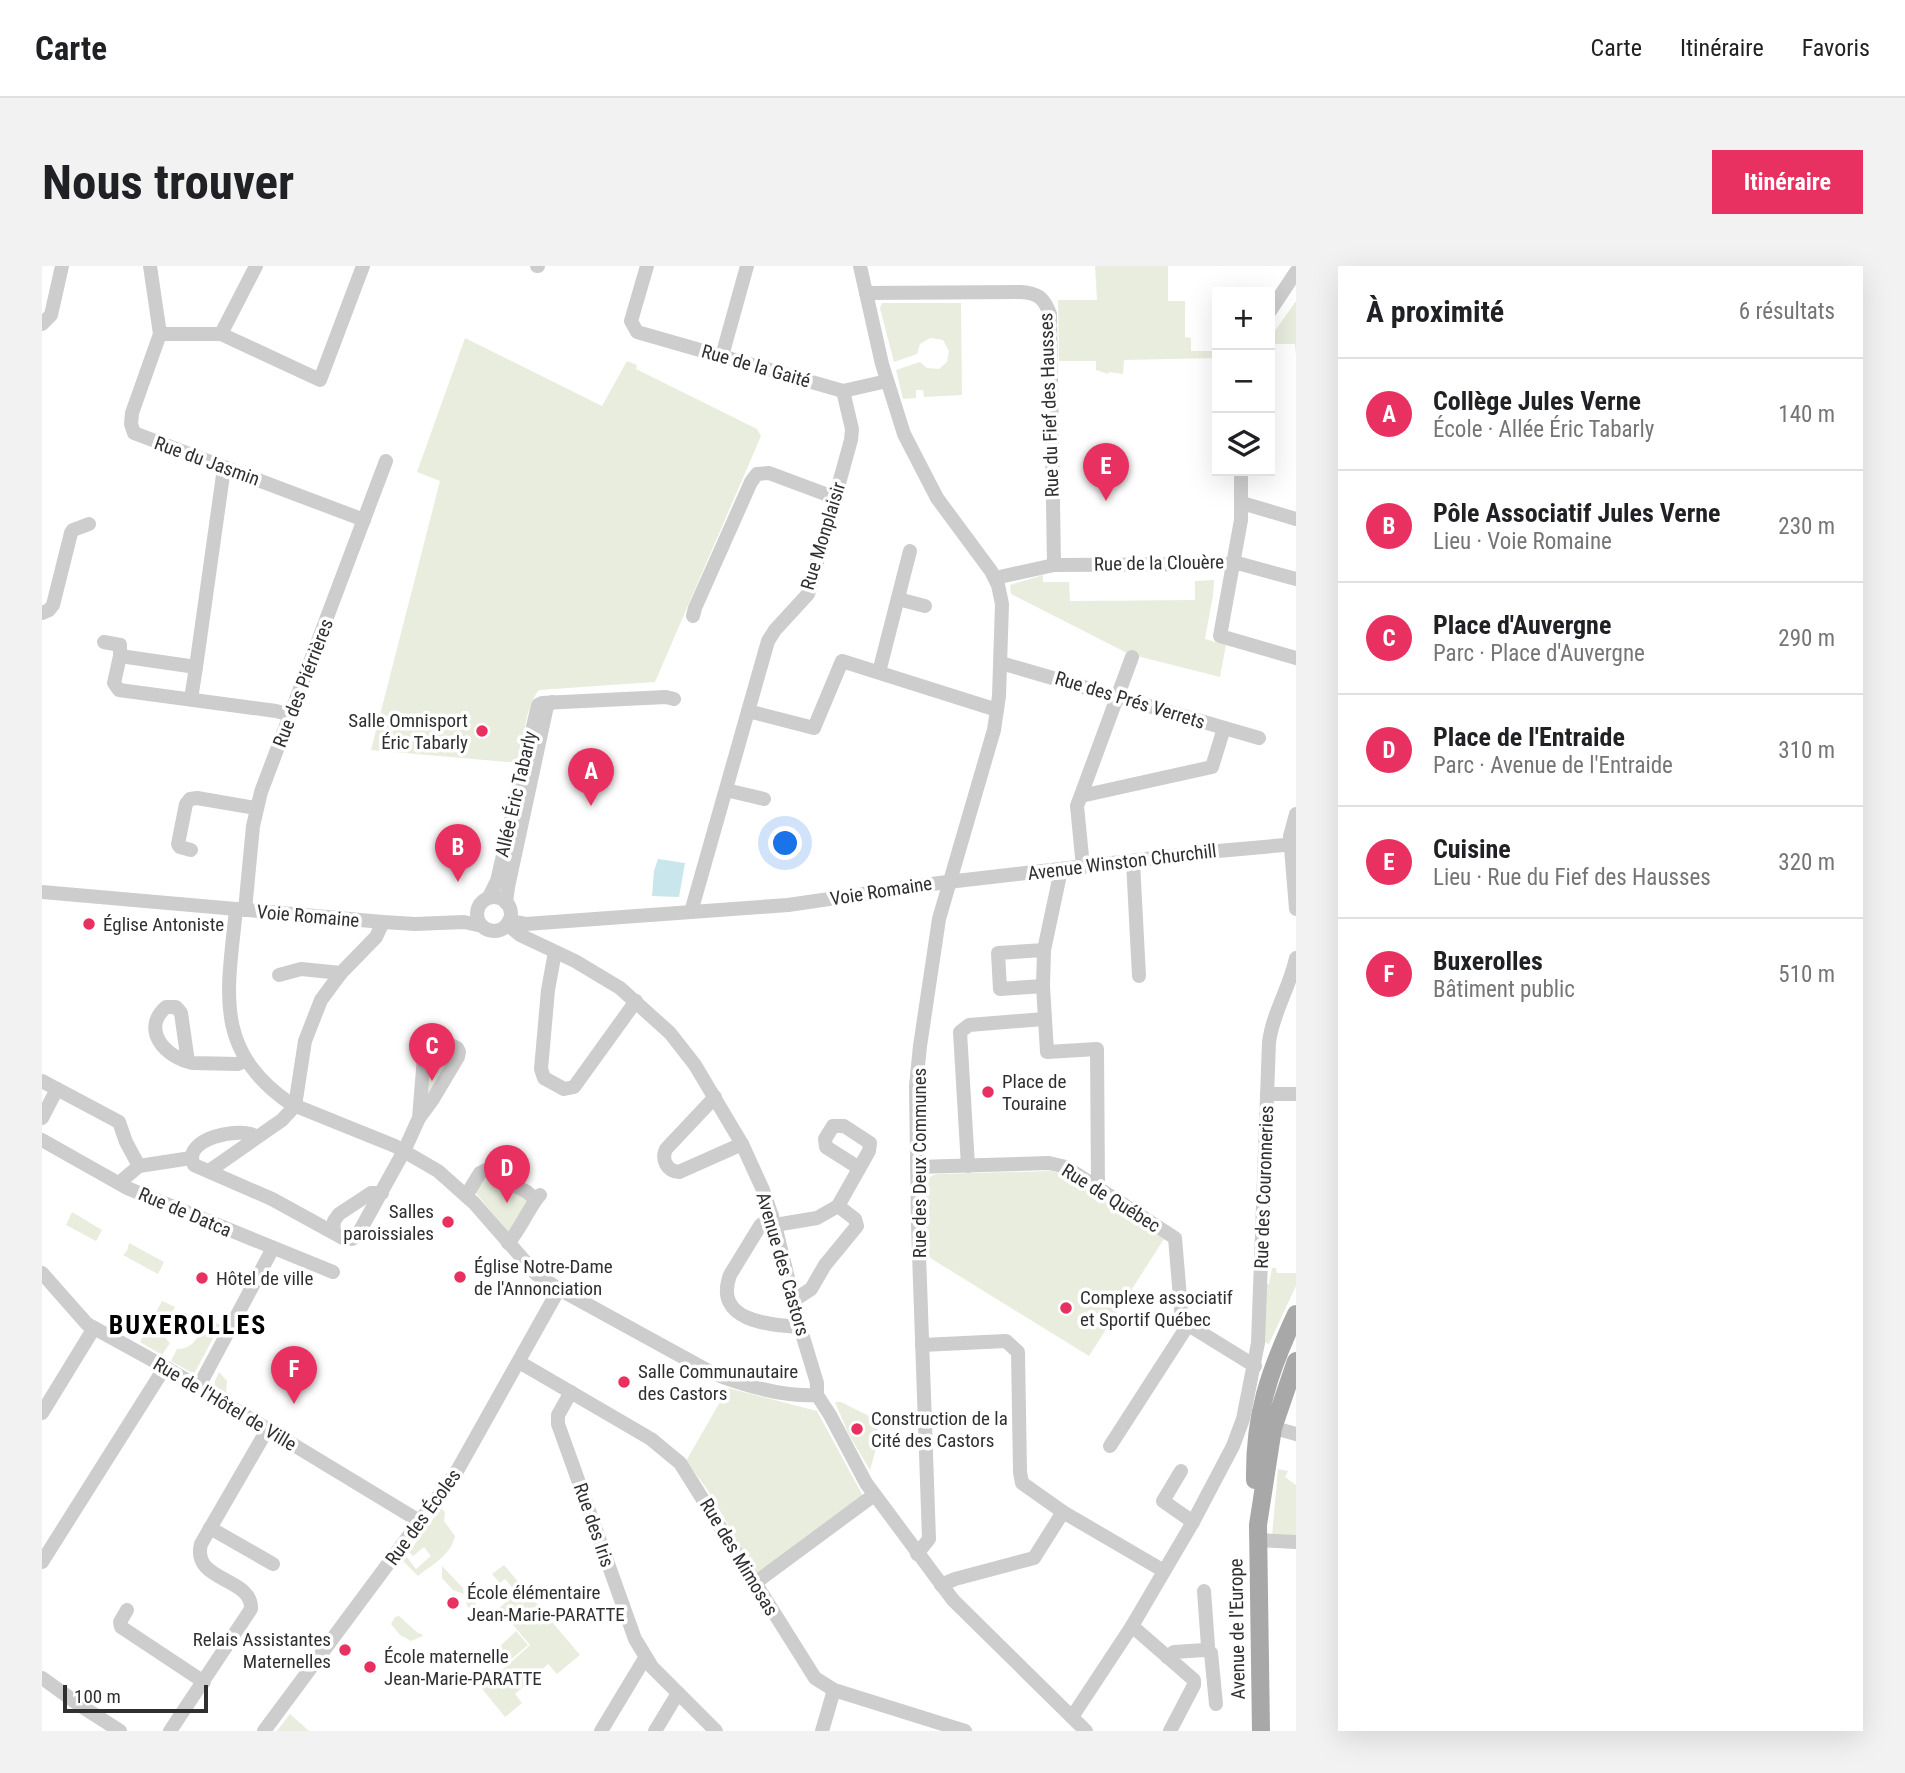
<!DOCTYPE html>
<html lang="fr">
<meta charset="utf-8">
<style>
:root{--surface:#fff;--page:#f2f2f2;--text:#202124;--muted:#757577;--line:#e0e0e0;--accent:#e83160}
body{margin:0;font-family:"Roboto Condensed",sans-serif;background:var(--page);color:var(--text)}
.controls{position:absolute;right:21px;top:21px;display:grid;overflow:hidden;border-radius:0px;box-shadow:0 7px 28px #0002}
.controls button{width:63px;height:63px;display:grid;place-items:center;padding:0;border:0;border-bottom:2px solid var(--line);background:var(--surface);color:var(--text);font:35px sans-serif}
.scale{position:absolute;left:21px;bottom:18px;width:145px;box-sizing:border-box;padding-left:7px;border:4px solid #303030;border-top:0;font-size:19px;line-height:24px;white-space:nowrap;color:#303030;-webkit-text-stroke:5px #fff;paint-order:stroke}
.you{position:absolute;left:744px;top:578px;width:24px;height:24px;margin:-18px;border:5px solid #fff;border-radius:50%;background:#1a73e8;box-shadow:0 0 0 10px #1a73e833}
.badge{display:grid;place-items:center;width:46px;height:46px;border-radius:50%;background:var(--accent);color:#fff;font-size:23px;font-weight:700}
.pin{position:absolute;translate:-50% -58px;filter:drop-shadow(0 2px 4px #0008)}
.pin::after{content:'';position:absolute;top:37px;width:24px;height:21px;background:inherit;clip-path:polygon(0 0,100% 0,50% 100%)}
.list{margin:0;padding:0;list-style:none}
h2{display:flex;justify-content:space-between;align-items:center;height:91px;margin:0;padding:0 28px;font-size:30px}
h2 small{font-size:23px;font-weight:400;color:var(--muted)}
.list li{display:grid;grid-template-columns:46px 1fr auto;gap:21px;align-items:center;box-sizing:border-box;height:112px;padding:0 28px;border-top:2px solid var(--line)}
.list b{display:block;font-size:26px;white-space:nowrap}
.list p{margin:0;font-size:23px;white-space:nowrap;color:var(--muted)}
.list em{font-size:23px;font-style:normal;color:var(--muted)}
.icon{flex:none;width:38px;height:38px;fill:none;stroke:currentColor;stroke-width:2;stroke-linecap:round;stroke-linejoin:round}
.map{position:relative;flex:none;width:1254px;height:1465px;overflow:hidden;border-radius:0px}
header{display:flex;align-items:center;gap:42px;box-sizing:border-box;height:98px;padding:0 35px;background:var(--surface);border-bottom:2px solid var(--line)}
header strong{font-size:33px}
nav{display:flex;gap:38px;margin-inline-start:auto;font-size:24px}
.intro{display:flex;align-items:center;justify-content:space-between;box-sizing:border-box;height:168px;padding:0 42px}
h1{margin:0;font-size:49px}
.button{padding:18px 32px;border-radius:0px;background:var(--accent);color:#fff;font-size:24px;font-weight:700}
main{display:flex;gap:42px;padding:0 42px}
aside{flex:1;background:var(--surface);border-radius:0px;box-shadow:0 7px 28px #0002}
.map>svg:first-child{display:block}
.green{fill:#e9edde}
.water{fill:#cae6ed}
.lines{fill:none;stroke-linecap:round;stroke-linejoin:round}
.minor{stroke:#cdcdcd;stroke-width:14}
.major{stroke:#a8a8a8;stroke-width:18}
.poi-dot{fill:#e83160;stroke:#fff;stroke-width:2.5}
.labels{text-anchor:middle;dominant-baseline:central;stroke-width:7;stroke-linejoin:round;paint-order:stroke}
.street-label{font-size:19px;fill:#303030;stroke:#fff}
.poi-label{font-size:19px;fill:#303030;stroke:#fff;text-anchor:start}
.district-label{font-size:26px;font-weight:bold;letter-spacing:2px;fill:#000;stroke:#fff}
</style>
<header>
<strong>Carte</strong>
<nav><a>Carte</a><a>Itinéraire</a><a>Favoris</a></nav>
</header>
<div class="intro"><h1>Nous trouver</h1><a class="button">Itinéraire</a></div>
<main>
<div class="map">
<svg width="1254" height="1465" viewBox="0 0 1254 1465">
<rect width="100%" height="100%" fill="#fff"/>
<g class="green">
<polygon points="1053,0 1126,0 1126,35 1143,35 1143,71 1149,72 1149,85 1175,85 1175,92 1082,94 1081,108 1067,106 1066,108 1054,104 1054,95 1017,95 1016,34 1055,34"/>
<polygon points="1254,35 1254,89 1253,78 1228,78 1228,69 1230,69"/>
<polygon points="840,37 919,37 920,129 882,131 881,124 874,124 874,132 861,133 854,104 878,96 885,102 897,103 905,96 907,85 901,74 888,72 878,78 875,88 852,96 838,42"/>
<path d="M423,72l137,68 25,-45 10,4 -1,4 121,60 4,7 -106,246 -116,8c-15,18 -15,51 -20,73l-148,-13 69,-269 -23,-9z"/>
<polygon points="1001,309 1001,316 1027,316 1028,335 1153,334 1153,315 1172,314 1171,329 1163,373 1184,379 1178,411 1087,388 969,328 968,319"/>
<polygon points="396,777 410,786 410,792 383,838 387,782 390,778"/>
<polygon points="1009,905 1020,908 1122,973 1047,1090 885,990 883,918 889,910 895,908"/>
<polygon points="447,907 488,936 466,966 432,925"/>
<polygon points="30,946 60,964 54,975 24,959"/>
<polygon points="87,977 122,996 116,1008 81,989 85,985"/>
<polygon points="1230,1002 1234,1002 1235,1007 1254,1007 1254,1020 1227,1078 1221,1076 1224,1018 1227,1018"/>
<path d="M120,1035l13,6c-7,12 -17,25 -5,36l-8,12 -22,-13z"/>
<path d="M166,1053l12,6 -26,49 -23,-13 6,-12c19,0 22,-16 31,-30z"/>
<polygon points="177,1106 185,1115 184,1127 173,1121 173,1115"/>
<polygon points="686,1122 775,1145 821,1230 715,1308 665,1223 644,1195"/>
<polygon points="793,1136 799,1136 833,1153 837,1172 828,1204 806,1167"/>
<polygon points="1236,1203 1246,1205 1243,1211 1254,1219 1254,1270 1230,1270"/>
<path d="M399,1242l4,4 -1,9 11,15c-4,19 -22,28 -37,40l-16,-16 4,-4 10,13 15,-13 -7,-9 -11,9 -4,-4z"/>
<polygon points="462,1299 538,1389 515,1408 506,1398 473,1428 480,1437 463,1451 437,1419 451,1403 456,1408 488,1379 457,1342 475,1327 463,1313 458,1317 450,1308"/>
<polygon points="400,1300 421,1322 422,1328 411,1324 400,1312"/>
<polygon points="423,1330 429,1332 448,1355 436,1354 433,1346 425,1340"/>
<polygon points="357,1350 376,1367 380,1368 381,1370 369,1375 358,1369 349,1358 353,1351"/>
<polygon points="474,1365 486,1379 466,1396 455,1383"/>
<polygon points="248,1448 267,1465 235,1465"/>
</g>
<polygon class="water" points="616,593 643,597 637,631 610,630 612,605"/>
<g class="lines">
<g class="minor">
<polyline points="108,0 118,68 90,147 89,158 92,167 322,254"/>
<polyline points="495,0 496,0"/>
<polyline points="605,0 589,55 595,66 801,125 845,115"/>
<polyline points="818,0 840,98 862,168 895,232 949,305 956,319 960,338 957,430 952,464 897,653 878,780 874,820 876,959 887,1273 875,1288"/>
<path d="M824,27l155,-1c17,1 23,6 29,22l4,251"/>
<polyline points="1228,45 1254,6"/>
<polyline points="0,58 9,49 20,0"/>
<polyline points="118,68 179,68 278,114 321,0"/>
<polyline points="179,68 214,0"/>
<polyline points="680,90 705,0"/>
<polyline points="182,202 154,401 78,390 72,417 77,424 234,445 249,449"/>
<polyline points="1200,237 1254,253"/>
<polyline points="953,312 1012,299 1191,298 1199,254 1199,205"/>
<polyline points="1254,313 1199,298 1191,298 1178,370 1254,392"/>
<polyline points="856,333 883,340"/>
<polyline points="0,347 7,344 11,339 29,267 31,264 47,258"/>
<polyline points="651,350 653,342 709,216 715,208 727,207 794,232"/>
<polyline points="62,376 78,379 78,390"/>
<polyline points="959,397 1217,472"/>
<polyline points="837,406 868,285"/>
<polyline points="149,433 154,401"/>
<polyline points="706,445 772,462 800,395 955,444"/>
<polyline points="684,524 722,533"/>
<polyline points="1039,530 1170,501 1182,462"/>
<polyline points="1254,548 1248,570 1254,643"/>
<polyline points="149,584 138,581 136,578 144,538 148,533 155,532 214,542"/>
<polyline points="1091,596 1097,710"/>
<polyline points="1041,601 1035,540 1090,391"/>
<polyline points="0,626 341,656 373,658 422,656 440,660"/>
<polyline points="447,631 455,615 496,439 500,437 624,431 632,433"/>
<circle cx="452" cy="648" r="17"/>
<polyline points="464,637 466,621 505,440 510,436"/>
<path d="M194,643c-8,82 -24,141 55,195l104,42 43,25 36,32 62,71 23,15 153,84c31,12 71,24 105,22"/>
<polyline points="203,644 211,560 219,526 344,195"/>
<polyline points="649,646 726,375 733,364 766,328 768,322 809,174 810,163 801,125"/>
<polyline points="467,655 484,658 746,639 897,617 1165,586 1254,578"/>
<polyline points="465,658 478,669 533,695 578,722 628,767 653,799 700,878 721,924 733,959 758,1061 775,1117 775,1129 788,1149 824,1217 911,1334 1044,1465"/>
<polyline points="1002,684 1001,720 958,723 956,687 1002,684 1019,604"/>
<polyline points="513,686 506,724 499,803 502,812 522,823 532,821 594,735"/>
<polyline points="237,709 259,703 299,707"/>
<polyline points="1001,720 1005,786 1055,783 1056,922"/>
<path d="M146,796l-7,-49 -5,-6h-10c-26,23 0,51 27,56l45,1 8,-4"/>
<polyline points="0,815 77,856 84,876 97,900"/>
<polyline points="1225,828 1254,828"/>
<path d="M673,831l-49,52c-5,11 1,22 13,23l63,-28"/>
<polyline points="0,852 15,823"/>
<path d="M215,871c-15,-12 -77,2 -63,28l78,34 71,39 9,1 5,-3 47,-85 15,-33 14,-19 25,-42 1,-5 -2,-4 -24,-12 -5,2 -3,7 -6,73"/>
<polyline points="0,874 85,922 291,1006"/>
<polyline points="926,900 918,766 927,759 1002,753"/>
<polyline points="875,901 1007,897 1024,901 1133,972 1140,1055 1213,1100"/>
<polyline points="167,905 240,854 253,840 263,775 279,734 299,707 334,671 341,656"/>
<polyline points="77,917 97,900 149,892"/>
<polyline points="424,930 438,907 444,904 485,926 493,933"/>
<path d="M730,949l-12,11 -30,49c-17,46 39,50 70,52"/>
<polyline points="733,959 775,952 796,940"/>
<polyline points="291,966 292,955 297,948 329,927 340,927"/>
<path d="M466,977c11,-11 24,-41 32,-48"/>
<polyline points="0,1007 45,1058 123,1101 379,1256"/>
<polyline points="752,1034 769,1023 783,999 815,960 813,953 796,940 827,885 828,877 802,860 791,860 783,873 784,881 817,902"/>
<polyline points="880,1079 964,1075 976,1086 978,1206 980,1217 1021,1246 1122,1305"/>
<polyline points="477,1096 609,1173 638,1197 773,1412 792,1424 923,1465"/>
<polyline points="156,1122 231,982"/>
<polyline points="529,1126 516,1149 516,1158 593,1373 610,1401 674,1465"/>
<polyline points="0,1147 52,1062"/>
<polyline points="1222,1159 1254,1168"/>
<polyline points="1068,1180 1146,1059"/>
<polyline points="1139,1205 1121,1235 1151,1256"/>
<polyline points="168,1262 231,1298"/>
<polyline points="1215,1274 1254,1276"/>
<polyline points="0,1296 123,1101"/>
<polyline points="713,1317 832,1229"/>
<polyline points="899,1319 913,1313 992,1292 1021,1246"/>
<polyline points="85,1344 78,1356 79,1361 162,1416"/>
<polyline points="1090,1360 1152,1414 1152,1419 1128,1465"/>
<polyline points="1163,1384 1169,1387 1174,1438"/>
<polyline points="1125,1391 1132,1386 1163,1384 1166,1380 1162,1325"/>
<polyline points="0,1412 39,1440 78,1465"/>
<path d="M1030,1451l60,-91 61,-104 40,-76 10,-27 15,-76 11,-301c4,-30 21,-55 27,-84"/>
<path d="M128,1465l81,-122c2,-32 -60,-27 -50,-65l66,-114"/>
<polyline points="222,1465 415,1205 517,1023"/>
<polyline points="559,1465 603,1392"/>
<polyline points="613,1465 636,1427"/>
<polyline points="780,1465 792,1424"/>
</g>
<g class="major">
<path d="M1213,1214c-1,-65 14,-108 41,-166"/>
<polyline points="1219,1465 1216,1259 1231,1162 1254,1095"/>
</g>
</g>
<g class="poi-dot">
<circle cx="440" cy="465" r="7"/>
<circle cx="47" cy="658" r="7"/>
<circle cx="946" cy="826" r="7"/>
<circle cx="406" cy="956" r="7"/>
<circle cx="418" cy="1011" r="7"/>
<circle cx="160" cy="1012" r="7"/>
<circle cx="1024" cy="1042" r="7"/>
<circle cx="582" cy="1116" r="7"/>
<circle cx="815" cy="1163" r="7"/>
<circle cx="411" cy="1337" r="7"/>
<circle cx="303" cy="1384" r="7"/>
<circle cx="328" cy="1401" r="7"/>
</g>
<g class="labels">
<g class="street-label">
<text transform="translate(714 100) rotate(16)">Rue de la Gaité</text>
<text transform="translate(1007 139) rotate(-92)">Rue du Fief des Hausses</text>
<text transform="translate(165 195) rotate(20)">Rue du Jasmin</text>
<text transform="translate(781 270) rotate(-73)">Rue Monplaisir</text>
<text transform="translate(1117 297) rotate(-1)">Rue de la Clouère</text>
<text transform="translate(261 417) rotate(-69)">Rue des Piérrières</text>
<text transform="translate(1088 434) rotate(17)">Rue des Prés Verrets</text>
<text transform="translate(474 528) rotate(-77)">Allée Éric Tabarly</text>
<text transform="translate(1080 596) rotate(-7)">Avenue Winston Churchill</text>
<text transform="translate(839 625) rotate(-9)">Voie Romaine</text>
<text transform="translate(266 650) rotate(5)">Voie Romaine</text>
<text transform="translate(877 897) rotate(-90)">Rue des Deux Communes</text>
<text transform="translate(1222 921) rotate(-88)">Rue des Couronneries</text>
<text transform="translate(1069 932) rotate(32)">Rue de Québec</text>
<text transform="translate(143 946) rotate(23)">Rue de Datca</text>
<text transform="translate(741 998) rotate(74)">Avenue des Castors</text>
<text transform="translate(183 1138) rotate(31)">Rue de l'Hôtel de Ville</text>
<text transform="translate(381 1251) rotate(-54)">Rue des Écoles</text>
<text transform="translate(552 1259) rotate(71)">Rue des Iris</text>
<text transform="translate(697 1291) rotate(59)">Rue des Mimosas</text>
<text transform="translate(1195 1363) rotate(-91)">Avenue de l'Europe</text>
</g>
<g class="poi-label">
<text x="426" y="454" text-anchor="end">Salle Omnisport<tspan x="426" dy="22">Éric Tabarly</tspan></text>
<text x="61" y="658">Église Antoniste</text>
<text x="960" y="815">Place de<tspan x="960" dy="22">Touraine</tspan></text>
<text x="392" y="945" text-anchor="end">Salles<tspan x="392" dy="22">paroissiales</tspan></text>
<text x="432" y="1000">Église Notre-Dame<tspan x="432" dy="22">de l'Annonciation</tspan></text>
<text x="174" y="1012">Hôtel de ville</text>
<text x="1038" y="1031">Complexe associatif<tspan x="1038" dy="22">et Sportif Québec</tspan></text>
<text x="596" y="1105">Salle Communautaire<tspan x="596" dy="22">des Castors</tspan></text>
<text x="829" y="1152">Construction de la<tspan x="829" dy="22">Cité des Castors</tspan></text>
<text x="425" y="1326">École élémentaire<tspan x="425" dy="22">Jean-Marie-PARATTE</tspan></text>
<text x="289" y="1373" text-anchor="end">Relais Assistantes<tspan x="289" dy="22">Maternelles</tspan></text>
<text x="342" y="1390">École maternelle<tspan x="342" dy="22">Jean-Marie-PARATTE</tspan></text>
</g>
<g class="district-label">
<text x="146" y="1059">BUXEROLLES</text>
</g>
</g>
</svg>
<div class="controls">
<button>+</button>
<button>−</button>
<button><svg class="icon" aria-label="layers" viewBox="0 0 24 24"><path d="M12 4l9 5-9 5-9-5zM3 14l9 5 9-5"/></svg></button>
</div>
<div class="scale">100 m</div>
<div class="you"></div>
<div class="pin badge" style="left:549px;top:540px">A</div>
<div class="pin badge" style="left:416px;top:616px">B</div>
<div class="pin badge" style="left:390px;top:815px">C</div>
<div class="pin badge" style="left:465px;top:937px">D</div>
<div class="pin badge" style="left:1064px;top:235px">E</div>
<div class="pin badge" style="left:252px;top:1138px">F</div>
</div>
<aside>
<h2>À proximité<small>6 résultats</small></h2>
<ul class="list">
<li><span class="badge">A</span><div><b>Collège Jules Verne</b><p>École · Allée Éric Tabarly</p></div><em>140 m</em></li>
<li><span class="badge">B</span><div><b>Pôle Associatif Jules Verne</b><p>Lieu · Voie Romaine</p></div><em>230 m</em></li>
<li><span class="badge">C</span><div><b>Place d'Auvergne</b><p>Parc · Place d'Auvergne</p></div><em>290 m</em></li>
<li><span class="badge">D</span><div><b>Place de l'Entraide</b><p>Parc · Avenue de l'Entraide</p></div><em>310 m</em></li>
<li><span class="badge">E</span><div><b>Cuisine</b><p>Lieu · Rue du Fief des Hausses</p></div><em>320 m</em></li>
<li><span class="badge">F</span><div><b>Buxerolles</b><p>Bâtiment public</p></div><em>510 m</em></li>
</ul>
</aside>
</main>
